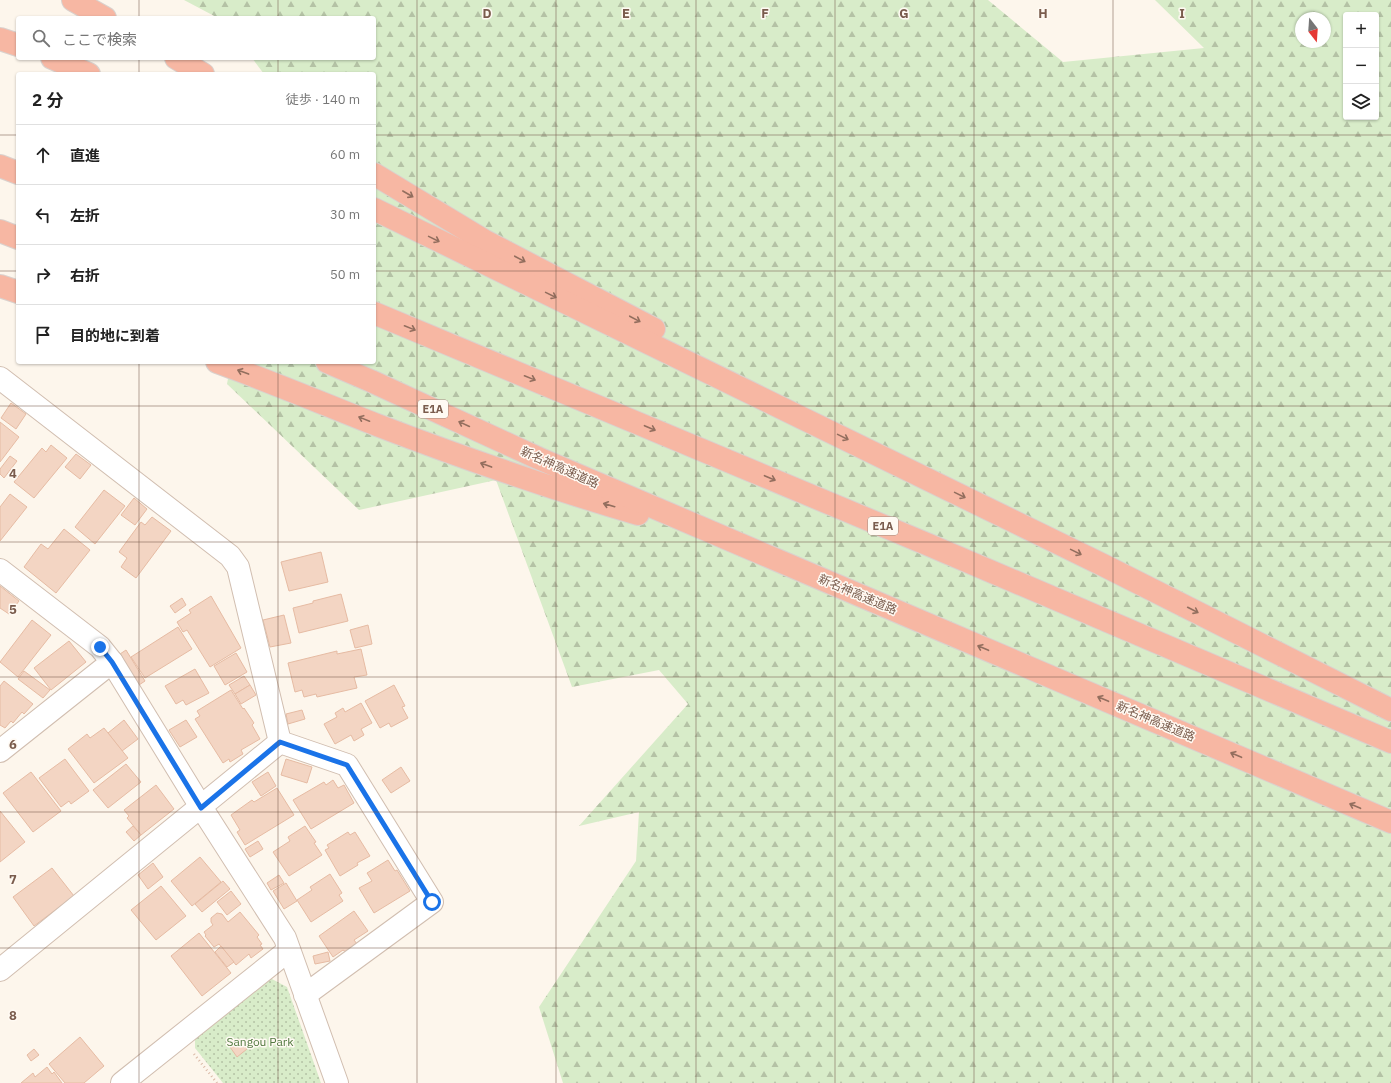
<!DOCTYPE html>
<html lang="ja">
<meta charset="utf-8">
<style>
:root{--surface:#fff;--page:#f2f2f2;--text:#222;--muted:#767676;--line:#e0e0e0}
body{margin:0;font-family:"IBM Plex Sans","Noto Sans JP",sans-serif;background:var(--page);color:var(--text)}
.controls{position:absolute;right:12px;top:12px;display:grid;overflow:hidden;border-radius:4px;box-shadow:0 1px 3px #0004}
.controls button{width:36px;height:36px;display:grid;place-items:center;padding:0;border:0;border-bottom:1px solid var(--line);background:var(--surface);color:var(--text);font:20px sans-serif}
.compass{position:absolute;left:1295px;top:12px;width:36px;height:36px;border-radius:50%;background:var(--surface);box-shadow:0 1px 3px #0004;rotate:163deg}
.stop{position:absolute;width:12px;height:12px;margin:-9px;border:3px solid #1a73e8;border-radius:50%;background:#fff}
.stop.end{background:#1a73e8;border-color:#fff;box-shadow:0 1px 4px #0008}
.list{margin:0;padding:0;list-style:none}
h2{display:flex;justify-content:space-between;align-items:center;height:52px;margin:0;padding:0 16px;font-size:17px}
h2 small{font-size:13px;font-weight:400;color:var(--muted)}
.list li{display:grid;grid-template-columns:26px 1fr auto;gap:12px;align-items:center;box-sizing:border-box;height:60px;padding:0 16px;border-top:1px solid var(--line)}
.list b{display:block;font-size:15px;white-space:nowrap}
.list em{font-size:13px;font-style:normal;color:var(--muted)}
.icon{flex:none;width:22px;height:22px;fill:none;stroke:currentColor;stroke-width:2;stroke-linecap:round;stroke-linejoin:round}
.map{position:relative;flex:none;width:1391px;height:1083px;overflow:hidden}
.search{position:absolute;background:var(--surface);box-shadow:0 1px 3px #0004;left:16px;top:16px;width:360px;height:44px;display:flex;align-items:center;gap:10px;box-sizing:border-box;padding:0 14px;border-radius:4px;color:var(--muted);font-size:15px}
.panel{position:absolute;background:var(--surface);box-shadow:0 1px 3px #0004;left:16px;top:72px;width:360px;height:292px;border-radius:4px}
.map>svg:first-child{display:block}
.grass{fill:url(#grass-dots)}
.forest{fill:url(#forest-firs);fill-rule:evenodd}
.building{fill:#f3d5c3;stroke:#e6bba3}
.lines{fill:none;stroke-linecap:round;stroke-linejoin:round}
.minor-casing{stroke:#d1beb0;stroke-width:24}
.highway-casing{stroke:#dad1cd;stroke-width:24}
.path{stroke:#d9b8a5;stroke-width:2.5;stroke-dasharray:1 3;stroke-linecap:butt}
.minor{stroke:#fff;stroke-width:22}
.highway{stroke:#f7b7a3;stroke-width:22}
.oneway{stroke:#936e5e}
.route{stroke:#1a73e8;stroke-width:5}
.grid{fill:none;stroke:#7a5c4d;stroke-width:1;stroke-opacity:0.55}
.labels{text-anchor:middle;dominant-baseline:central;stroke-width:3;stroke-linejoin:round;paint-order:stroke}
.shield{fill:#fffaf3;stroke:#a28b7f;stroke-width:1}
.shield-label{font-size:11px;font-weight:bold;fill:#7a5c4d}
.street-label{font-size:12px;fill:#7a5c4d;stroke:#fffaf3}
.park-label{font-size:12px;fill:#537a41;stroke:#fffaf3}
.grid-label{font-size:13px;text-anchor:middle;font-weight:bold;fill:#7a5c4d;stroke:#fffaf3;stroke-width:3;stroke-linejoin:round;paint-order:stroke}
</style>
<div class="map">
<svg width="1391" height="1083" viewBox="0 0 1391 1083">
<defs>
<pattern id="grass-dots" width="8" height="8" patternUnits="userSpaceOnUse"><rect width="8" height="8" fill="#d8ecc9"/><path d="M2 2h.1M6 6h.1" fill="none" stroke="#b4c2a5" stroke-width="1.8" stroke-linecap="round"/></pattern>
<pattern id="forest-firs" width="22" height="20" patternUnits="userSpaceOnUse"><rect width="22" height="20" fill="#d8ecc9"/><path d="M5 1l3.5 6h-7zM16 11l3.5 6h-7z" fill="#b4c2a5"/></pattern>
</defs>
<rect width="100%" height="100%" fill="#fdf6ec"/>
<polygon class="grass" points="270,978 287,987 321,1083 223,1083 195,1048 195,1039"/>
<path class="forest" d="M184,0h804l75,62 141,-14 -49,-48h236v1083h-828l-24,-76 97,-146 3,-49 -60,14 109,-122 -29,-34 -87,17 -76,-207 -137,30 -132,-126 4,-22h143v-288h-110l-12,-16h122v-40h-156zM1346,15h30v102h-30zM1301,18h24v24h-24z"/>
<g class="building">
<polygon points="11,403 26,414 16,429 1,418"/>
<polygon points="0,422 19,437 0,462"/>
<polygon points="51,445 67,458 34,498 14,482 42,448 46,452"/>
<polygon points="76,454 91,465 80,479 65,467"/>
<polygon points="10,456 17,461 4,478 0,474 0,469"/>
<polygon points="104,490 125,506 95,544 75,527"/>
<polygon points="10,494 27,507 0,541 0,507"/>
<polygon points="134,498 147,509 135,525 121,515"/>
<polygon points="152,517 171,531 136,578 121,567 127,558 119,552 141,522 145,525"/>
<polygon points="64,529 90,550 56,593 24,567 41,544 48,549"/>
<polygon points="321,552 328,582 289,591 281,562"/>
<polygon points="0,586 19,601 9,614 0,608"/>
<polygon points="341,594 348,621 299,633 293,608 313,603 313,601"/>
<polygon points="211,596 241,648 210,667 187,630 183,632 177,622 191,613 189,610"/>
<polygon points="182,598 186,605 175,613 170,606"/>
<polygon points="284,615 291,643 270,647 263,620"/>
<polygon points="32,620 51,635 18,677 0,662"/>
<polygon points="368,625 372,644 355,648 350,630"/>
<polygon points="178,627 192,649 145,678 131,657"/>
<polygon points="69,641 86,662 51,690 34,668"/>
<polygon points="361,649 367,675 354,677 357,688 317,697 316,694 304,697 302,690 295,692 288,663 337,651 337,654"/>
<polygon points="126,650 145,681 139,685 120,654"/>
<polygon points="236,653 247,672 225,685 214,666"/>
<polygon points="195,669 209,693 186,705 183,700 176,704 165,686"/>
<polygon points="24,671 50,690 43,698 18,679"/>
<polygon points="244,676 250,685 235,694 229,685"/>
<polygon points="4,681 33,704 24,714 22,712 13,723 11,721 5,728 0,725 0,686"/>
<polygon points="250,685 256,695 241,704 235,694"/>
<polygon points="394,685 405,706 402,707 408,718 391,727 389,723 380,728 365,701"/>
<polygon points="231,690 243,709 244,708 254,723 252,725 260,739 241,750 243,754 230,762 229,759 223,763 195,719 200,716 197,711"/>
<polygon points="361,703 372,723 361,729 364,735 354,741 351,735 335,744 324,724 337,717 335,713 343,708 345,712"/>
<polygon points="302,710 305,719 288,724 286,714"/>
<polygon points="124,720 138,739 122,751 108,733"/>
<polygon points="186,720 197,737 180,747 169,730"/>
<polygon points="104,728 128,758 94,783 68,749 87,734 90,738"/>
<polygon points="65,759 89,791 71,804 69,801 61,807 39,778"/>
<polygon points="286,759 312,767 307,783 281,775"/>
<polygon points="126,764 141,782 108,808 93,790"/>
<polygon points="401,767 410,781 391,793 382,780"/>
<polygon points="31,772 61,811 33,832 3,793"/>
<polygon points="268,772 276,786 261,796 252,782"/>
<polygon points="333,780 338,788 344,785 354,803 311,829 293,800 324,782 326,785"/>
<polygon points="156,785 174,809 141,835 127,818 129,816 124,810"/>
<polygon points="277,788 294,815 245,845 237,832 240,830 231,815 252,800 254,802"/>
<polygon points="0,811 25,842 0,862"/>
<polygon points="133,826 141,835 134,841 126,832"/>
<polygon points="305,826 316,842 314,843 322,855 289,876 273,852 290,841 288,837"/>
<polygon points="348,832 350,835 355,832 370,856 357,863 358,865 340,876 325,850 329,848 327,845"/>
<polygon points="258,841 263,849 250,857 245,849"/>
<polygon points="200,857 221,882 192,906 171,881"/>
<polygon points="388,860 395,871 397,870 410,891 374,913 359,888 372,881 367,873"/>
<polygon points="153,863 163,877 148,889 138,875"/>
<polygon points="52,868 74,896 34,926 13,897"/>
<polygon points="330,874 342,893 339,895 343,901 311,922 297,900 312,890 310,887"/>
<polygon points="279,875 284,883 271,890 267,883"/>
<polygon points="223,881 230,889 202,912 195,904"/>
<polygon points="286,883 297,901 284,909 273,891"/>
<polygon points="161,886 186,916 156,940 131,910"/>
<polygon points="231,891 241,904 227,915 217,902"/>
<polygon points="354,911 368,931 354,940 357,944 346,952 343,950 333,957 319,936"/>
<polygon points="240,912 259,935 257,937 262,944 260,945 263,949 251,958 249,954 236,965 219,944 214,947 205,936 206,935 204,932 213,925 211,922 211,918 217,913 222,914 228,922"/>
<polygon points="199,933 231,973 202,996 171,956"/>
<polygon points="221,946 234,962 227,967 215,952"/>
<polygon points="328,952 330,961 315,964 313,956"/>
<polygon points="80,1037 104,1066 84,1083 65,1083 49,1064"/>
<polygon points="239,1039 247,1049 237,1057 230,1047"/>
<polygon points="34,1049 39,1055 31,1061 27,1055"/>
<polygon points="47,1067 52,1074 54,1072 62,1083 21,1083 33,1073 35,1077"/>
</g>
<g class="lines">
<g class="minor-casing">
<g id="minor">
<polyline points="0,378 230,556 238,567 280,742"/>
<polyline points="0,570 100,647 112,662 201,807 285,938 337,1083"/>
<polyline points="280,742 347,765 432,902 305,995"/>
<polyline points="0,751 112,662"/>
<polyline points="0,970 280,742"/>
<polyline points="122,1083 289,950"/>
</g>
</g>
<g class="highway-casing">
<g id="highway">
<polyline points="73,0 105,18"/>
<polyline points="0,39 18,45"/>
<polyline points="52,58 89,74"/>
<polyline points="176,58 203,74"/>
<polyline points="0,166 18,173"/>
<polyline points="374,174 485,241 654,329"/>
<polyline points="374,209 1105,566 1391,710"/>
<polyline points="0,231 18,238"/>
<polyline points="0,286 18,292"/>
<path d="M374,313c340,140 679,284 1017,429"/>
<path d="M217,362c54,20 107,42 160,63 86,33 173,63 261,89"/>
<polyline points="327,362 371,381 538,458 1391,822"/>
</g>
</g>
<polyline class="path" points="194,1054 217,1083"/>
<use href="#minor" class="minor"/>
<use href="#highway" class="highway"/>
</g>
<defs><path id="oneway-shaft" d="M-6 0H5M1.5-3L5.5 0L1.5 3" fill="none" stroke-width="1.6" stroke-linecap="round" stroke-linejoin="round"/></defs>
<g class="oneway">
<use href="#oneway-shaft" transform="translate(408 194) rotate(30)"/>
<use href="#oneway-shaft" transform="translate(434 239) rotate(26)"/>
<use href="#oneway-shaft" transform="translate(520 259) rotate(28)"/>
<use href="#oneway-shaft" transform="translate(551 295) rotate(26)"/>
<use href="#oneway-shaft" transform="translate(635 319) rotate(28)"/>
<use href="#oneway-shaft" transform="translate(410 328) rotate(22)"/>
<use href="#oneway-shaft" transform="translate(243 372) rotate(-160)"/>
<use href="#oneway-shaft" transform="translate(530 378) rotate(22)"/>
<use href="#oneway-shaft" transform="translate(364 419) rotate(-158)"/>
<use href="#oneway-shaft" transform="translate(464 424) rotate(-155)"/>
<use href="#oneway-shaft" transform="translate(650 428) rotate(23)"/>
<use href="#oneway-shaft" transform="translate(843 437) rotate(26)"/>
<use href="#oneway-shaft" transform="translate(486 465) rotate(-160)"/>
<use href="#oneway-shaft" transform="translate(770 478) rotate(23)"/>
<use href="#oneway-shaft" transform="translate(960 495) rotate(26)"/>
<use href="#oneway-shaft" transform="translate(609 505) rotate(-164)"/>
<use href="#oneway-shaft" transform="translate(1076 552) rotate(26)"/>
<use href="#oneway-shaft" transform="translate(1193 610) rotate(27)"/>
<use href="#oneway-shaft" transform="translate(983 648) rotate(-157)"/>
<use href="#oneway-shaft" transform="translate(1103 699) rotate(-157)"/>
<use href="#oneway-shaft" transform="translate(1236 755) rotate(-157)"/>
<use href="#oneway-shaft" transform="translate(1355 806) rotate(-157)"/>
</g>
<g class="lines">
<polyline class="route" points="100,647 112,662 201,808 280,742 347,765 432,902"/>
</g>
<path class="grid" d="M139,0v18M278,0v18M417,0v1083M556,0v1083M696,0v1083M835,0v1083M974,0v1083M1113,0v1083M1252,0v1083M139,58v16M278,58v16M0,135h18M374,135h1017M0,271h18M374,271h1017M139,362v721M278,362v721M0,406h1391M0,542h1391M0,677h1391M0,812h1391M0,948h1391"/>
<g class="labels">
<g class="shield">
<rect x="418" y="400" width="30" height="18" rx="3"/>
<rect x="868" y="517" width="30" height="18" rx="3"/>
</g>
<g class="shield-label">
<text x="433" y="409">E1A</text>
<text x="883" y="526">E1A</text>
</g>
<g class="street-label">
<text transform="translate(560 467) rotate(24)">新名神高速道路</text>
<text transform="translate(858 594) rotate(23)">新名神高速道路</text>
<text transform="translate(1156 721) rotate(23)">新名神高速道路</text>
</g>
<g class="park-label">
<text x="260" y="1041">Sangou Park</text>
</g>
</g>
<g class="grid-label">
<text x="487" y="18">D</text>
<text x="626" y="18">E</text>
<text x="765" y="18">F</text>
<text x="904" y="18">G</text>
<text x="1043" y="18">H</text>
<text x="1182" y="18">I</text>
<text x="13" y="478">4</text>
<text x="13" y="614">5</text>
<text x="13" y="749">6</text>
<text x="13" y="884">7</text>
<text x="13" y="1020">8</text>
</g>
</svg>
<div class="controls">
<button>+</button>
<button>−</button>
<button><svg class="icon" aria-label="layers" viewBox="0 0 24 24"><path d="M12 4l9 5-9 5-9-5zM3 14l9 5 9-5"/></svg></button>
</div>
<svg class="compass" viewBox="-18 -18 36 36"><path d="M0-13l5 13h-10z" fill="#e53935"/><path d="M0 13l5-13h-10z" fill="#767676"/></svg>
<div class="stop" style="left:432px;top:902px"></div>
<div class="stop end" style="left:100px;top:647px"></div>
<div class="search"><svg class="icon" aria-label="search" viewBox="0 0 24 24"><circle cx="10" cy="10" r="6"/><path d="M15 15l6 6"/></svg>ここで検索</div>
<section class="panel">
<h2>2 分<small>徒歩 · 140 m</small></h2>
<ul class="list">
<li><svg class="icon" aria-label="ahead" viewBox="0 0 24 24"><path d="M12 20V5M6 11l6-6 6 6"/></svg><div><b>直進</b></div><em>60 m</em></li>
<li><svg class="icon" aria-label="left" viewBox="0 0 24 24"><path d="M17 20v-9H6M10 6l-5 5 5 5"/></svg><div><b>左折</b></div><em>30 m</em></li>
<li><svg class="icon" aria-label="right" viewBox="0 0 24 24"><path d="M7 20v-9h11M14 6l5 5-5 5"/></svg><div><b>右折</b></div><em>50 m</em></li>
<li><svg class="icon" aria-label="arrive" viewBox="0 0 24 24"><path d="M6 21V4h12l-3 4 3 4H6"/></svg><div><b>目的地に到着</b></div></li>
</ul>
</section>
</div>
